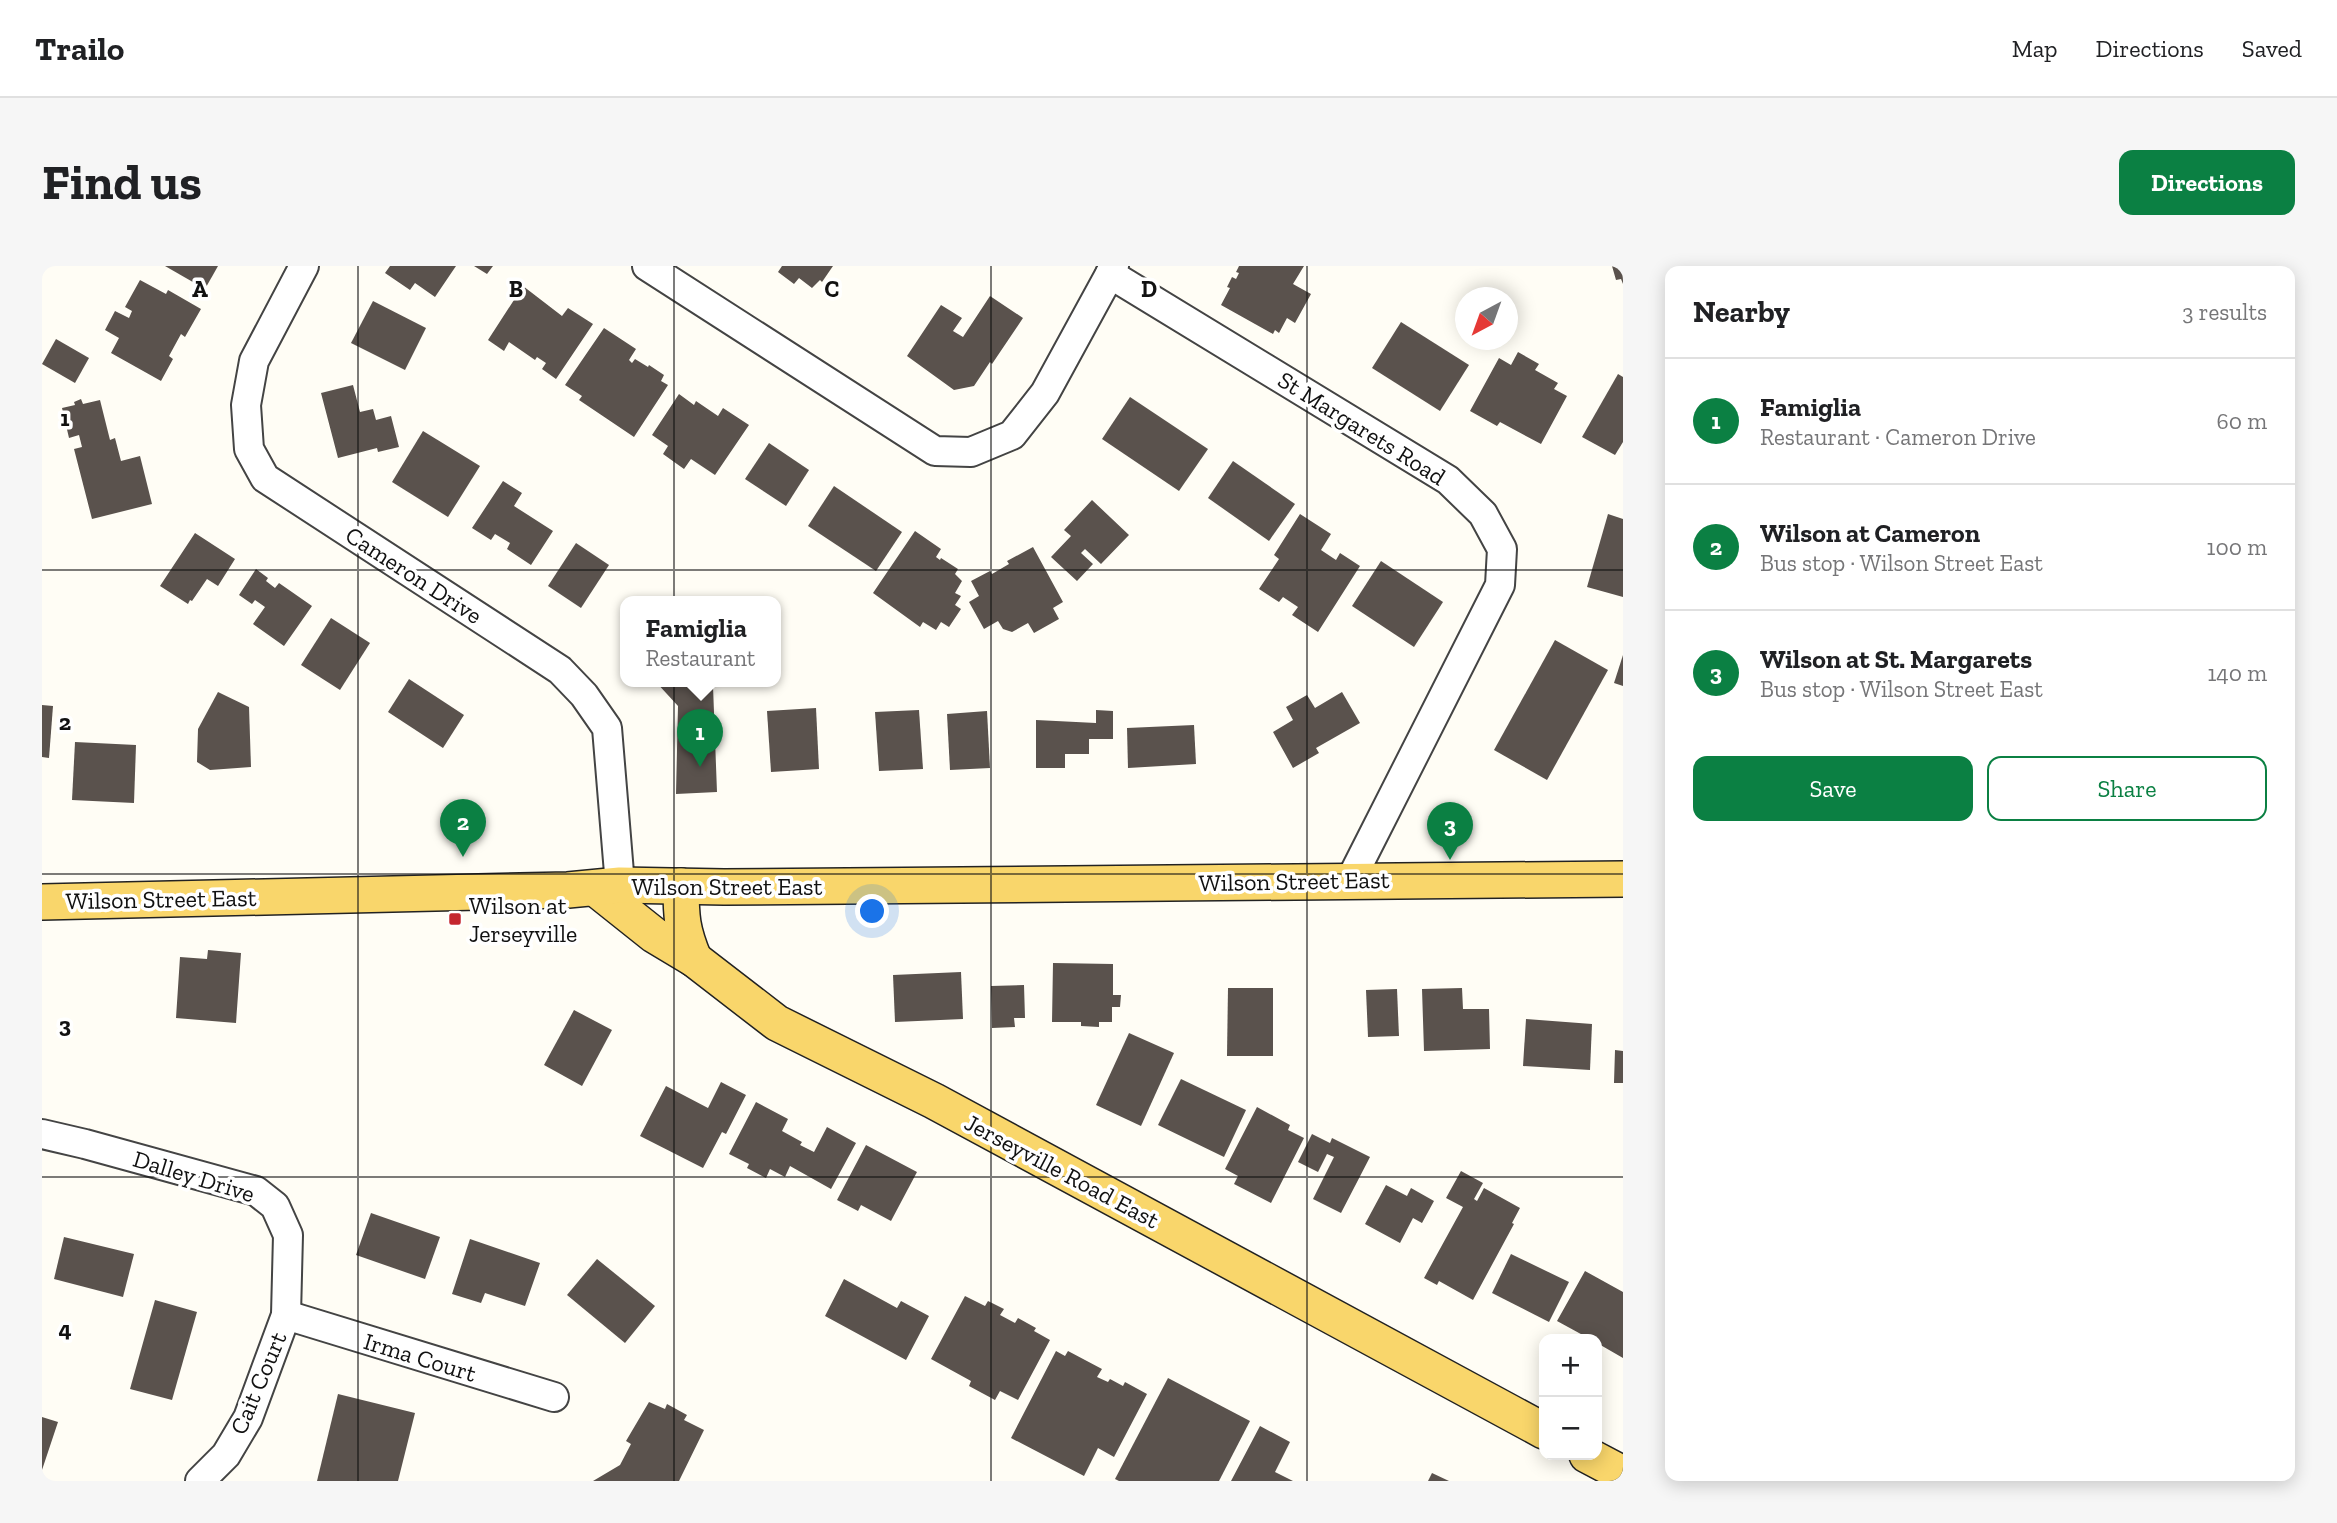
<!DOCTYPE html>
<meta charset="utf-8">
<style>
:root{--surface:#fff;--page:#f6f6f6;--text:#202124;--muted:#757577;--line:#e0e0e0;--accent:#0b8043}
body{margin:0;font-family:"Zilla Slab",serif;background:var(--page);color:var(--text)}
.controls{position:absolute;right:21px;bottom:21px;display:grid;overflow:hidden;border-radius:14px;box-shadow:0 4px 18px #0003}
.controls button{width:63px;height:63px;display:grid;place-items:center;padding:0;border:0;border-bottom:2px solid var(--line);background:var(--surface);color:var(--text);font:35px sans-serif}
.compass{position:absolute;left:1413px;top:21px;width:63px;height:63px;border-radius:50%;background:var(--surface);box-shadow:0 4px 18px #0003;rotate:221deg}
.you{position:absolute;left:831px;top:646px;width:24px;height:24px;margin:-18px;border:5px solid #fff;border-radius:50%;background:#1a73e8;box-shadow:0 0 0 10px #1a73e833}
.badge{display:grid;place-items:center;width:46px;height:46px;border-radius:50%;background:var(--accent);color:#fff;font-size:23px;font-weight:700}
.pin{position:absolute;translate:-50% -58px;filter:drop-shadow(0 2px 4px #0008)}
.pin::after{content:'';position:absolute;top:37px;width:24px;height:21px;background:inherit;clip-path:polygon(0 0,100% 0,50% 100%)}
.popup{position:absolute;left:578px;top:330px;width:161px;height:91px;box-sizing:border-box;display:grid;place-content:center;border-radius:14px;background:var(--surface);filter:drop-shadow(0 2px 5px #0005);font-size:23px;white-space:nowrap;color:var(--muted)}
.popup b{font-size:26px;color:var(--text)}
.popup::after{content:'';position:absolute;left:50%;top:100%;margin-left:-14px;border:14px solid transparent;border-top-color:var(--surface)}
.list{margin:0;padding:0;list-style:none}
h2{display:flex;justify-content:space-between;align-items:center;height:91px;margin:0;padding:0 28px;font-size:30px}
h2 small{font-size:23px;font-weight:400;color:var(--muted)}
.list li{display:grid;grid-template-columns:46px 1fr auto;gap:21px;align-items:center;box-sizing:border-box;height:126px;padding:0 28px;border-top:2px solid var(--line)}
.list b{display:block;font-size:26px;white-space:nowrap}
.list p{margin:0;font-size:23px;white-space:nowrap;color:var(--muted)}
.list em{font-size:23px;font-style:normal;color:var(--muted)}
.actions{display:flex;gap:14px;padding:21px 28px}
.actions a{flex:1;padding:16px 0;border:2px solid var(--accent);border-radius:14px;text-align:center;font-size:24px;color:var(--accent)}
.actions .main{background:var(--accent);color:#fff}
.map{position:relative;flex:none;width:1581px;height:1215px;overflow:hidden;border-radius:14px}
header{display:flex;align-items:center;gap:42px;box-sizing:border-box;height:98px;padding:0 35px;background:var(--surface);border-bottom:2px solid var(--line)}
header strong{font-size:33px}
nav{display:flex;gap:38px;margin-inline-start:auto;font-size:24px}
.intro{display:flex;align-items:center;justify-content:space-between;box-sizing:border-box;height:168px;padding:0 42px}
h1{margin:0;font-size:49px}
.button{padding:18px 32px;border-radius:14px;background:var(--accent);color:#fff;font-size:24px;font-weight:700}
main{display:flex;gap:42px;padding:0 42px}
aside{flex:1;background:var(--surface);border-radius:14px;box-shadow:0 4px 18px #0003}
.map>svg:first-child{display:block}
.building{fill:#5a524d}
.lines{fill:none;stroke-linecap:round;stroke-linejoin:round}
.minor-casing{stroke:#444;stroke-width:32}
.major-casing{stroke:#222;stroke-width:38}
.minor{stroke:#fff;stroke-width:28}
.major{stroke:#f9d66b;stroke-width:35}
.grid{fill:none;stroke:#111;stroke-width:2;stroke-opacity:0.55}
.poi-dot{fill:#c4262e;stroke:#fff;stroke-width:2.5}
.labels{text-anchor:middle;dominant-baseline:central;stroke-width:7;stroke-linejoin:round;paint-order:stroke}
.street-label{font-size:24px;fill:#111;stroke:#fff}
.poi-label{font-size:24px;fill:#111;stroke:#fff;text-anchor:start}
.grid-label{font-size:23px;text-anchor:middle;font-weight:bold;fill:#111;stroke:#fff;stroke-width:7;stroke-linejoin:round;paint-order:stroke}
</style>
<header>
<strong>Trailo</strong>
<nav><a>Map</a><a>Directions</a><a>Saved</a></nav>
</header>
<div class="intro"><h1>Find us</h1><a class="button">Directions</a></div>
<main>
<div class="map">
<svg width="1581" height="1215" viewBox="0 0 1581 1215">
<rect width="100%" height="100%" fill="#fffdf5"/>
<g class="building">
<polygon points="123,0 176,0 163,23"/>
<polygon points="348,0 414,0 393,31 373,17 368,24 343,7"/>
<polygon points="432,0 451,0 445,8"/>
<polygon points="740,0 791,0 780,16 778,14 770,22 757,12 752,18 736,6"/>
<polygon points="1197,0 1262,0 1251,18 1269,28 1253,57 1245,52 1237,67 1233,64 1231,68 1179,39 1188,22 1185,21 1190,11 1194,13 1197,7 1194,6"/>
<polygon points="1570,0 1581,0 1581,18 1579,13 1574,14"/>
<polygon points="98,14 124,28 126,24 159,43 143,71 139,68 127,90 131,93 119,115 69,87 77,72 63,64 73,45 87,52 90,45 83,41"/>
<polygon points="481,20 520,50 526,42 551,58 514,113 500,103 504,97 495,91 493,94 467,76 462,85 446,74"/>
<polygon points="948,30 981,52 950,98 948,96 932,120 912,124 865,90 899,39 920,52 911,65 921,71"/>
<polygon points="331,35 384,62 363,104 309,77"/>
<polygon points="1359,56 1427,99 1398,145 1330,102"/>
<polygon points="562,62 594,83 587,94 590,97 593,93 606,101 607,99 622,109 619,115 626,119 592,171 537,134 540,130 523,119"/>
<polygon points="14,73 47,92 33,117 0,98"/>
<polygon points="1476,86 1497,98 1493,104 1516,117 1512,123 1525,130 1499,178 1458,156 1455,160 1428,145 1457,92 1469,99"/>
<polygon points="1576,108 1581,111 1581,176 1573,189 1540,171"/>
<polygon points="311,119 318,146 331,143 334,154 349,150 357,181 336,186 335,182 296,192 279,127"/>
<polygon points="637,128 652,139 654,135 676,150 681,142 707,159 673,209 649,193 642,203 621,188 626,180 610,169"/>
<polygon points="1088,131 1166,183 1137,225 1060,173"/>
<polygon points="39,133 41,138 58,134 68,174 73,172 79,195 98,190 110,238 50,253 32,183 40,181 37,169 27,172 20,142 33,139 32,136"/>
<polygon points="381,165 438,200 406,251 350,216"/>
<polygon points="727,177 767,204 744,240 703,213"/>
<polygon points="1191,195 1253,238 1227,275 1166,232"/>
<polygon points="461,215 480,227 472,240 511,265 489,299 465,283 468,277 453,268 449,274 430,262"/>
<polygon points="792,220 860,266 834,305 766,260"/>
<polygon points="1050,234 1087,269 1059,298 1043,283 1039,287 1051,298 1035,315 1009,291 1029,270 1022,264"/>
<polygon points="1258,248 1289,268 1279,284 1294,294 1298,287 1318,300 1276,366 1250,349 1256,341 1241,331 1237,336 1217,323 1237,293 1232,289"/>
<polygon points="1566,248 1581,253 1581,331 1545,321"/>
<polygon points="873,265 899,283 894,291 898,294 899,292 916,303 913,308 920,315 913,327 919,330 913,339 919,343 907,361 899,356 894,364 881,356 878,361 831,327"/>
<polygon points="153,267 193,293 176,320 165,313 150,335 148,334 146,338 118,320"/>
<polygon points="534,277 567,299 539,342 506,320"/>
<polygon points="991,281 1021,336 1011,342 1017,353 992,367 986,357 970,366 961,363 956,355 942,363 927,336 937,330 929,315 948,305 950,308 967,298 965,295"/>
<polygon points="1339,295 1401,336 1372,381 1310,340"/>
<polygon points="214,303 226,312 224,315 233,322 237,317 270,340 242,380 211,358 223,341 213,334 210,338 197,329"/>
<polygon points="289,352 328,377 298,424 259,399"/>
<polygon points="1513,374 1566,404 1505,514 1452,484"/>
<polygon points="1581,389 1581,420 1572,417"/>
<polygon points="367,413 422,449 401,482 346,446"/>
<polygon points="613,415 667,415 671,420 675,526 634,528 636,440"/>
<polygon points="176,426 207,441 209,501 168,504 155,496 156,463"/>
<polygon points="1300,426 1318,457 1274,482 1277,487 1251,502 1231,466 1251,454 1244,441 1265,429 1273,442"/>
<polygon points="0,439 11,440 7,492 0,491"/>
<polygon points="774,442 777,503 729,506 725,445"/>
<polygon points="877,444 881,503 837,505 833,446"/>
<polygon points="1054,444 1071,445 1071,473 1047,473 1047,488 1023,488 1023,502 994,502 994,454 1054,457"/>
<polygon points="945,445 948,502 908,504 905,448"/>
<polygon points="1152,459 1154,498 1086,502 1085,462"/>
<polygon points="33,476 94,479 92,537 30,534"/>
<polygon points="166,684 199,687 194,757 134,752 138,691 165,693"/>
<polygon points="1011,697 1071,698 1071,729 1079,729 1078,741 1070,741 1070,756 1057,756 1057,761 1039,760 1039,756 1010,756"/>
<polygon points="919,706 921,753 853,756 851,709"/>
<polygon points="982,719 983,752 972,752 973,761 950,762 949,720"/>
<polygon points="1186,722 1231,722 1231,790 1185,790"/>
<polygon points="1420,722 1421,743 1447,743 1448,783 1382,785 1380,723"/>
<polygon points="1355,723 1357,770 1326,771 1324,724"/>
<polygon points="532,744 570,764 540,820 502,799"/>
<polygon points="1484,753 1550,758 1548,804 1481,800"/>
<polygon points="1087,767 1132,787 1099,860 1054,839"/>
<polygon points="1573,784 1581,785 1581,817 1572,817"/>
<polygon points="1139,813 1204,844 1182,891 1116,859"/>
<polygon points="679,816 704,829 684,868 680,866 661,902 598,870 624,820 666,842"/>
<polygon points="714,836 746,853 740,865 760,876 758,879 772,886 785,861 814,877 789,923 748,900 743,911 728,903 724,912 705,902 707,898 687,888"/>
<polygon points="1215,841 1248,859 1246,864 1262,872 1229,937 1192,918 1196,910 1183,903"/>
<polygon points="1270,868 1288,877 1290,872 1328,891 1299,947 1271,933 1292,891 1285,888 1276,906 1256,896"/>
<polygon points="824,879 875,906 849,955 819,939 816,945 795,934"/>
<polygon points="1419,905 1441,917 1432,933 1435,935 1442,922 1478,942 1470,957 1472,958 1431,1034 1397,1015 1395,1019 1382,1012 1421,941 1404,932"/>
<polygon points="1344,919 1365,930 1369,922 1392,935 1380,957 1371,952 1358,977 1323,958"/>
<polygon points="329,947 398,971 383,1013 314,989"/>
<polygon points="22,971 92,988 81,1031 12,1013"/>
<polygon points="428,973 498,997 483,1040 443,1027 439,1037 410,1028"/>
<polygon points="1469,988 1527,1016 1507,1056 1450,1027"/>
<polygon points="555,993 613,1040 583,1077 525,1029"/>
<polygon points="1543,1005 1581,1026 1581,1092 1555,1077 1555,1073 1548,1073 1515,1055"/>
<polygon points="802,1013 855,1042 859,1035 887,1050 864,1094 783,1050"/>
<polygon points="923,1030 943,1040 946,1035 962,1043 958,1049 973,1057 976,1052 994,1062 992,1065 1008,1074 976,1134 958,1125 953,1134 927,1120 929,1115 889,1093"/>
<polygon points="113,1034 155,1046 130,1134 88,1123"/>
<polygon points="1014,1085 1023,1090 1026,1085 1060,1103 1055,1111 1066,1116 1068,1113 1081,1120 1083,1116 1105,1128 1072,1191 1056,1182 1042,1210 969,1172"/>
<polygon points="1126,1112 1208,1155 1177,1215 1077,1215 1073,1213"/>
<polygon points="296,1128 373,1147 356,1215 275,1215"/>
<polygon points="607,1136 623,1143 625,1138 645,1149 642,1154 662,1164 637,1215 551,1215 578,1199 589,1178 584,1175"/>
<polygon points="0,1151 16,1156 0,1204"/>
<polygon points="1218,1160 1248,1176 1233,1206 1251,1215 1189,1215"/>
<polygon points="1390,1207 1407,1215 1386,1215"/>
</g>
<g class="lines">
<g class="minor-casing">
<g id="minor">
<polyline points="262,0 212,95 204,139 207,183 223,212 518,404 542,429 565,462 578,619"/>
<polyline points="605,0 893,185 929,186 970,169 1003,127 1068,8"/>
<polyline points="1072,0 1068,8 1406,214 1441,248 1460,283 1458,319 1308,615"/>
<polyline points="0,868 43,878 214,925 233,940 246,969 244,1049 206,1152 184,1189 158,1215"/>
<polyline points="244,1049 512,1131"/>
</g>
</g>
<g class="major-casing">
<g id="major">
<path d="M639,620c0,31 1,44 13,73"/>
<polyline points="553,622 612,669 652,693 735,757 892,835 1502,1165"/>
<polyline points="0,636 526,624 578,619 682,621 1581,613"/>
<polyline points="1545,1189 1581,1208"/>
</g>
</g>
<use href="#minor" class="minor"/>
<use href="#major" class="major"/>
</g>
<path class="grid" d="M316,0v1215M632,0v1215M949,0v1215M1265,0v1215M0,304h1581M0,608h1581M0,911h1581"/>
<rect class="poi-dot" x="406" y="646" width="14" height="14" rx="3.5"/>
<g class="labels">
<g class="street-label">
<text transform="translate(1320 162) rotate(32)">St Margarets Road</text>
<text transform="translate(372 309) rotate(33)">Cameron Drive</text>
<text transform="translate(1252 615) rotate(-1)">Wilson Street East</text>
<text x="685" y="620">Wilson Street East</text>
<text transform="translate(119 633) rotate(-1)">Wilson Street East</text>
<text transform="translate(1020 905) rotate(28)">Jerseyville Road East</text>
<text transform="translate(152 910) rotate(17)">Dalley Drive</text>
<text transform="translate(378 1091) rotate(17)">Irma Court</text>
<text transform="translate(216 1117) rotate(-67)">Cait Court</text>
</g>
<g class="poi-label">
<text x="427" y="639">Wilson at<tspan x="427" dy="28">Jerseyville</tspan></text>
</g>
</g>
<g class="grid-label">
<text x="158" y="31">A</text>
<text x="474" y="31">B</text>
<text x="790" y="31">C</text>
<text x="1107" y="31">D</text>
<text x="23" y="160">1</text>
<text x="23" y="464">2</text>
<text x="23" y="767">3</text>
<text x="23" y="1071">4</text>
</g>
</svg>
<div class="controls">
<button>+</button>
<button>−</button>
</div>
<svg class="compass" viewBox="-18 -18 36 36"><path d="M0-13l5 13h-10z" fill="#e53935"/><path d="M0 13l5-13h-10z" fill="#757577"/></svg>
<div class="you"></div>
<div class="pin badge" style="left:658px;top:501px">1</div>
<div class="popup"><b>Famiglia</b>Restaurant</div>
<div class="pin badge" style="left:421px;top:591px">2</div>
<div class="pin badge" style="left:1408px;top:594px">3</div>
</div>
<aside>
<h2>Nearby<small>3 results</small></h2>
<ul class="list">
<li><span class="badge">1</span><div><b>Famiglia</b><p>Restaurant · Cameron Drive</p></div><em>60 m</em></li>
<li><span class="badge">2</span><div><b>Wilson at Cameron</b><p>Bus stop · Wilson Street East</p></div><em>100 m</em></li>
<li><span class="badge">3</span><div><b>Wilson at St. Margarets</b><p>Bus stop · Wilson Street East</p></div><em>140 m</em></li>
</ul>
<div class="actions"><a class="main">Save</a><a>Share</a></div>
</aside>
</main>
